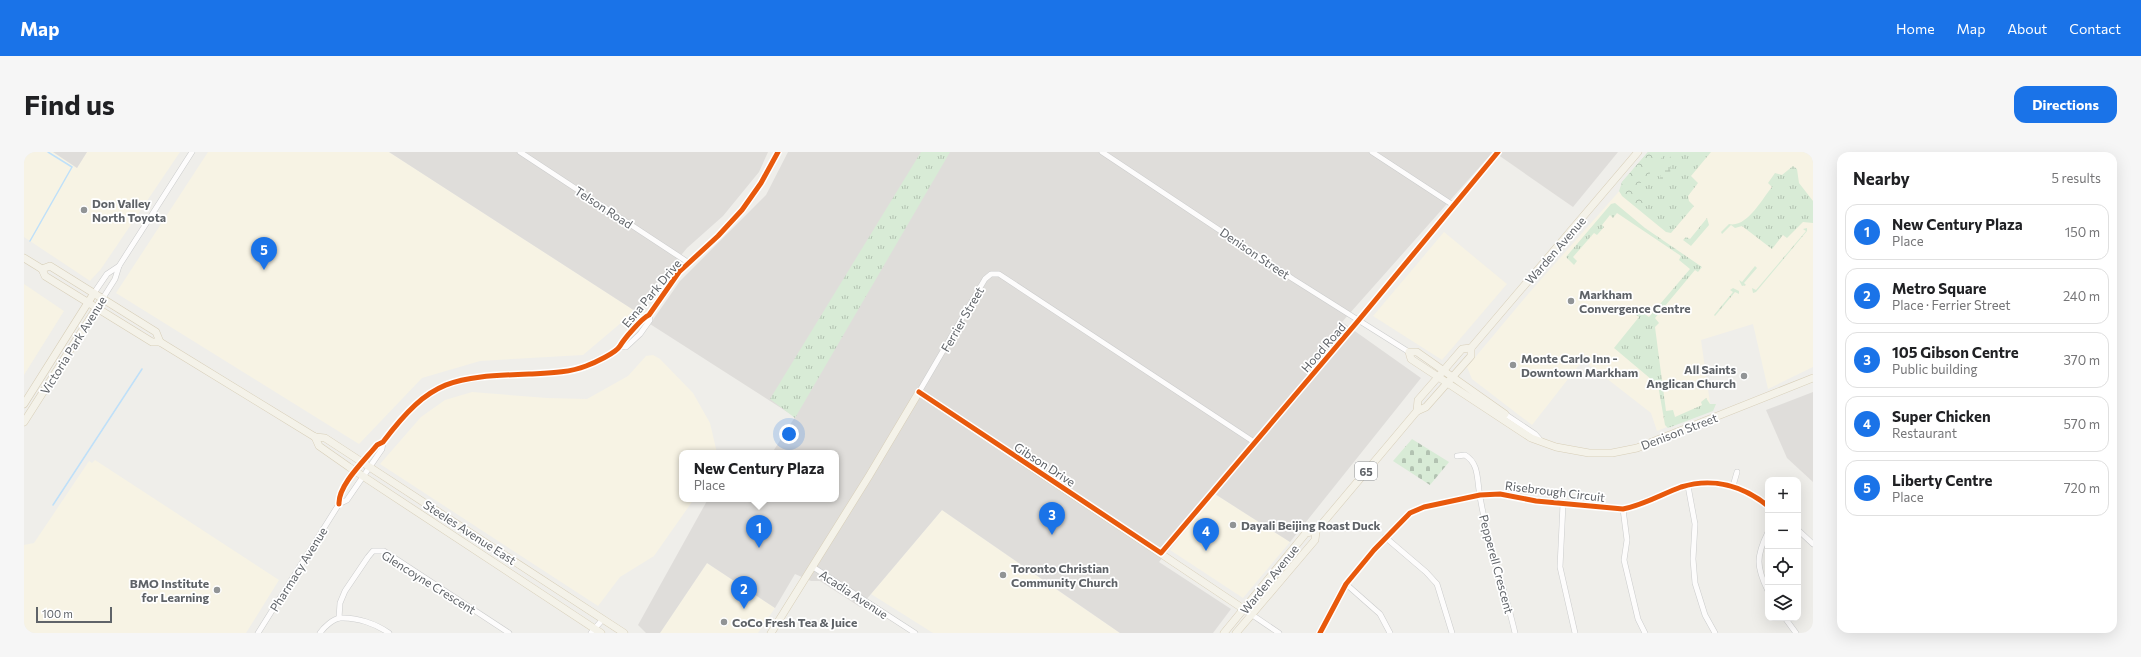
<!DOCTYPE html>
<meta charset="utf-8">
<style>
:root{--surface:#fff;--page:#f6f6f6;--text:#202124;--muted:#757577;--line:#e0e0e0;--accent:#1a73e8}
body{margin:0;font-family:Commissioner,sans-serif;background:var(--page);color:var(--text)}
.controls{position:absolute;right:12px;bottom:12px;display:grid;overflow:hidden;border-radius:8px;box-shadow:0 4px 16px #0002}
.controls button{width:36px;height:36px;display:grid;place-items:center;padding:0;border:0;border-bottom:1px solid var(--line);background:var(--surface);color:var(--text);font:20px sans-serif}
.scale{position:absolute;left:12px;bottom:10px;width:76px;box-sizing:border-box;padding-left:4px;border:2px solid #5f6368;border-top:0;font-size:11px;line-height:14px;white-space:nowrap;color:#5f6368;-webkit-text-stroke:3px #fff;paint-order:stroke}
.you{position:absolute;left:765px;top:282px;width:14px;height:14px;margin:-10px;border:3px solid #fff;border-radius:50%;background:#1a73e8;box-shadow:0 0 0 6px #1a73e833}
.badge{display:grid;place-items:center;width:26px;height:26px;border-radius:50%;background:var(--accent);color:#fff;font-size:13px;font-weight:700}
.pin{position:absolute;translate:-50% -33px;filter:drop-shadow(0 1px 2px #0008)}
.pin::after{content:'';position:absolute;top:21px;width:14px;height:12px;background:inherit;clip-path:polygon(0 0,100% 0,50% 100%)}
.popup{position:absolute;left:655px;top:298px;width:160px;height:52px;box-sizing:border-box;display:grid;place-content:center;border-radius:8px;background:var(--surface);filter:drop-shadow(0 1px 3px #0005);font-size:13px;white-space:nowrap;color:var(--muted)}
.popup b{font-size:15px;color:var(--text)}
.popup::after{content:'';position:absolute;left:50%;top:100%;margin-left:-8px;border:8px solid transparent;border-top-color:var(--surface)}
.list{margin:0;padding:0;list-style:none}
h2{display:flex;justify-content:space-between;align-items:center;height:52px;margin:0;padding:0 16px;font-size:17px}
h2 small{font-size:13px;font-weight:400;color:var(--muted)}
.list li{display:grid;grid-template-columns:26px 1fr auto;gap:12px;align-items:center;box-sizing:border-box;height:56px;margin:0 8px 8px;padding:0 8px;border:1px solid var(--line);border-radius:12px}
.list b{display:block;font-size:15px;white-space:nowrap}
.list p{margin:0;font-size:13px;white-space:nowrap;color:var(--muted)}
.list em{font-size:13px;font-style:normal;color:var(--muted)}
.icon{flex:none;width:22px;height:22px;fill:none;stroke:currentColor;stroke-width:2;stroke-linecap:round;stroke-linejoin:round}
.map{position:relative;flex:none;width:1789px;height:481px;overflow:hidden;border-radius:12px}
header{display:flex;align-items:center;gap:24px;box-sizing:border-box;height:56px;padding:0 20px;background:var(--accent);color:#fff}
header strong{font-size:19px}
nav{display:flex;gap:22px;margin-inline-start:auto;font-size:14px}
.intro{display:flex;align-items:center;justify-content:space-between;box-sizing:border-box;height:96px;padding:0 24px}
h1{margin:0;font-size:28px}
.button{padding:10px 18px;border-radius:12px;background:var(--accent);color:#fff;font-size:14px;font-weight:700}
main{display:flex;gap:24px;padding:0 24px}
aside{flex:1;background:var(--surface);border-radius:12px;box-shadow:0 4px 16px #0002}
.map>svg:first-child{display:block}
.commercial{fill:#f7f3e4}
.industrial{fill:#dfddda}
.grass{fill:url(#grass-tufts)}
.forest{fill:url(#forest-crowns)}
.wetland{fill:url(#wetland-marsh)}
.cemetery{fill:url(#cemetery-stones)}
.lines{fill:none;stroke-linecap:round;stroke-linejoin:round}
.stream{stroke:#bfe0f9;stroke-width:1.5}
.minor-casing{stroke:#cbcccc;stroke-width:6}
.major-casing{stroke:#d7ceb8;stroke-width:8}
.minor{stroke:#fdfcfc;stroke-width:5}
.major{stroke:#f4f2e9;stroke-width:7}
.cycleway-casing{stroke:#fff;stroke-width:8}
.cycleway{stroke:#e8590c;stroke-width:5}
.poi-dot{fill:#919496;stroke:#fff;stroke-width:1.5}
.labels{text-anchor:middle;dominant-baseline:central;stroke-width:3.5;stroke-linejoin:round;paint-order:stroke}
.shield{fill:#fff;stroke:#8f9295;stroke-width:1}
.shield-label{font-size:11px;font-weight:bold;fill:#5f6368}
.poi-label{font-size:12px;font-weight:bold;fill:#5f6368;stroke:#fff;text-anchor:start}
.street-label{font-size:12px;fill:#5f6368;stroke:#fff}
</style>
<header>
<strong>Map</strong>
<nav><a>Home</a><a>Map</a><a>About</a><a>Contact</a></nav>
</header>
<div class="intro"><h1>Find us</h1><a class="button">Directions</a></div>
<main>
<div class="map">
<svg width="1789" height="481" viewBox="0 0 1789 481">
<defs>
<pattern id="grass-tufts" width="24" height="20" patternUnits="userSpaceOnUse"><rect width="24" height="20" fill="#d8ebd6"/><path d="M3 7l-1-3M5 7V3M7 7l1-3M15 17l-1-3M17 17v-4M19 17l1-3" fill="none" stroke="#b2c2b1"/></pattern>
<pattern id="forest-crowns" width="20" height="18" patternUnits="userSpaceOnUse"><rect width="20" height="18" fill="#d8ebd6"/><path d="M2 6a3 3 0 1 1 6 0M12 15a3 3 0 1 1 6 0" fill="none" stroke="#b2c2b1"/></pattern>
<pattern id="wetland-marsh" width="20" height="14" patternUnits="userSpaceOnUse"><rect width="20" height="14" fill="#d8ebd6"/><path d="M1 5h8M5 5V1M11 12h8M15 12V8" fill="none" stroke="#b2c2b1"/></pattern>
<pattern id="cemetery-stones" width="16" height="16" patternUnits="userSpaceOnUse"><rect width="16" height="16" fill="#d8ebd6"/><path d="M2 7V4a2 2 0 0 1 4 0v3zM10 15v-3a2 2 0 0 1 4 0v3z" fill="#b2c2b1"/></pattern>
</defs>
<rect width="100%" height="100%" fill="#efeeea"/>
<g class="commercial">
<polygon points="0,0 29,0 53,16 63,0 156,0 77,117 66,129 0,85"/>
<polygon points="184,0 365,0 611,159 559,203 456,209 398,226 335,292 92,141"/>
<polygon points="1630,0 1789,0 1789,215 1744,237 1729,172 1677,188 1687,258 1633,279 1627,261 1559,208 1508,273 1448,227 1443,215 1505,141"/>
<polygon points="1420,80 1483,132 1418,208 1349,164"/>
<polygon points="0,132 40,159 0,223"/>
<polygon points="629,203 636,207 669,241 686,271 693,301 658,301 658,347 670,347 630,404 596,425 574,454 356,312 397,265 421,248 448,240 523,246 563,247 604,224 622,204"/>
<polygon points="71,308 255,428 222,481 0,481 0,393 10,391 65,309 68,311"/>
<polygon points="1191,342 1266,390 1219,446 1146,398"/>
<polygon points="918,358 1052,451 1096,481 909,481 847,442"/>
<polygon points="683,411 751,456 734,481 636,481"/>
</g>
<g class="industrial">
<polygon points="29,0 63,0 53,16"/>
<polygon points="365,0 744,0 735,20 699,64 663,96 611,159"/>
<polygon points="764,0 1469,0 1318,170 1397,226 1266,390 1191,342 1135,410 1207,457 1189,481 1096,481 918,358 836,455 796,429 787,429 771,422 751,456 683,411 636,481 622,481 614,473 684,347 812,347 812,301 748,301 771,265 626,172 656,129 742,43"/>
<polygon points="1470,0 1594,0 1549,55"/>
<polygon points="1789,240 1789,330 1763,306 1742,258"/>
</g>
<g class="grass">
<polygon points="897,0 926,0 771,266 746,247"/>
<polygon points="1624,0 1687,0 1667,24 1674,31 1664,44 1665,49 1670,54 1647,81 1642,80 1598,44 1595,39 1598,30"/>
<path d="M1769,14l4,3 2,14 14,18v22l-10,-1 -16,16 -4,-3 -11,14 -30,-23 -7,2 -4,-3 -9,9 -1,-2 8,-8c18,4 33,-25 43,-37l-4,-4 7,-10 7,2z"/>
<polygon points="1591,51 1621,76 1678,115 1674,120 1671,118 1631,166 1635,171 1631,175 1642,259 1649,258 1651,265 1678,253 1677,250 1682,246 1686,252 1692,252 1689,259 1644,276 1641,273 1634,233 1590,196 1615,165 1611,162 1615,158 1625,165 1666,117 1655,108 1657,104 1593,61 1589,66 1586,63 1578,73 1580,75 1573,83 1570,81 1549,105 1553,109 1550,113 1542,105 1587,52"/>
<polygon points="1683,66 1685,73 1667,94 1659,88 1662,85 1666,87"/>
<polygon points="1783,76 1783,79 1732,140 1729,141 1728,136 1732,138 1782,79 1779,77"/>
<polygon points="1731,114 1733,116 1720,131 1722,133 1718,134 1715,128 1718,130"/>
<polygon points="1709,136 1715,139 1715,142 1711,140 1691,164 1690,163 1709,140 1706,138"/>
<polygon points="1706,215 1706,223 1699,224 1699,217"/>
</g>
<path class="forest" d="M1624,0h19l-13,14 -5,9 -12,11 3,6 4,13 -3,3c-10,-2 -15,-13 -20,-21l1,-5z"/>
<polygon class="wetland" points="1647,4 1646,26 1641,30 1636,29 1637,17"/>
<polygon class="cemetery" points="1388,287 1425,310 1406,333 1369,309"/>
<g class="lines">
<g class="stream">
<polyline points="6,89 48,15 24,0"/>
<polyline points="29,353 118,217"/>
</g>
<g class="minor-casing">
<g id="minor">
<polyline points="496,0 665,111"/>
<polyline points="1078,0 1269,127 1385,200"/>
<polyline points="1348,0 1429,53"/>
<polyline points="70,141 83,122 95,114"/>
<polyline points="79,146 91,127 95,114 168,0"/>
<polyline points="596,194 602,195 616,182 626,168 625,163"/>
<polyline points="895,240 961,127 967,122 975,122 1230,290"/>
<polyline points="1481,262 1511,282 1517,289"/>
<path d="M1433,304l8,-1c13,8 12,21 14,35 7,49 25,95 36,143"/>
<polyline points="1664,334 1671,372 1669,407 1671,431 1681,463 1691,481"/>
<polyline points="1709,334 1713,320"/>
<path d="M315,352c-1,-19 26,-44 38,-59l6,-3c48,-64 70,-65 146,-68 19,-1 39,-1 57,-8 8,-3 30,-13 34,-20 4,-7 22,-28 29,-31l30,-43 39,-36 24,-26 19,-27 17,-31"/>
<polyline points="1539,352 1536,415 1551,481"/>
<polyline points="1599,357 1603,388 1600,408 1614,467 1621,481"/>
<polyline points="1774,378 1789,392"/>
<path d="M1744,380c-12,24 -12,35 0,59"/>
<polyline points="1361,385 1402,420 1413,432 1428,481"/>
<polyline points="1137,401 1334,169 1474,0"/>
<polyline points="789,415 891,481"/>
<polyline points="1322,432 1356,462 1366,481"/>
<polyline points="1221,458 1255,481"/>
<polyline points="315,466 316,451 321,439 344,405 349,399 360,399 485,481"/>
<polyline points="1761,466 1772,481"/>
<polyline points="234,481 315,352 323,348 358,297 359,290"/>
<path d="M296,481c4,-6 13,-14 20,-15 17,-1 36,6 49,15"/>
<polyline points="567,481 579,467"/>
<path d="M1296,481l26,-49 28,-34 36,-37 14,-6 56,-12 20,-1 36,7 87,8c21,-4 39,-15 58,-22 32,-10 62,-1 87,19"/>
</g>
</g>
<g class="major-casing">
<g id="major">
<polyline points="0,106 18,117 21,124 128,190 136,190 291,285 301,286 600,481"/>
<polyline points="18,117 26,114 132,180 136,190"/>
<polyline points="0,252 70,141"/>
<polyline points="1393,259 1394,248 1414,225 1438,197 1447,196 1614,0"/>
<polyline points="1481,262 1393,200 1385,200 1387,207 1507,286 1532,295 1565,301 1588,301 1613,296 1789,226"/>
<polyline points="0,270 79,146"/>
<polyline points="291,285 295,294 325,315 577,481"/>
<polyline points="747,481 845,324 895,240 1221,458"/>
<polyline points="1200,481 1282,381 1292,379"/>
<polyline points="1212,481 1291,388 1292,379 1393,259 1402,255 1447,204 1447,196"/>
</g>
</g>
<use href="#minor" class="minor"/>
<use href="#major" class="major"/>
<g class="cycleway-casing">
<g id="cycleway">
<polyline points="895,240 1137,401 1334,169 1474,0"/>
<path d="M315,352c-1,-19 26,-44 38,-59l6,-3c48,-64 70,-65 146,-68 19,-1 39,-1 57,-8 8,-3 30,-13 34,-20 4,-7 22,-28 29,-31l30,-43 39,-36 24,-26 19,-27 17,-31"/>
<path d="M1296,481l26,-49 28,-34 36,-37 14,-6 56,-12 20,-1 36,7 87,8c21,-4 39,-15 58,-22 32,-10 62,-1 87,19"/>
</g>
</g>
<use href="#cycleway" class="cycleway"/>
</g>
<g class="poi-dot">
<circle cx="60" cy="58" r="4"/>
<circle cx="1547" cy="149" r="4"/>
<circle cx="1489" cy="213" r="4"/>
<circle cx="1720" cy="224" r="4"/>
<circle cx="1209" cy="373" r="4"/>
<circle cx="979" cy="423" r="4"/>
<circle cx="193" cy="438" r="4"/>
<circle cx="700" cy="470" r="4"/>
</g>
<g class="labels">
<rect class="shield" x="1331" y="310" width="22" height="18" rx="3"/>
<g class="shield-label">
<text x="1342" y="319">65</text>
</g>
<g class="poi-label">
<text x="68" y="51">Don Valley<tspan x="68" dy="14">North Toyota</tspan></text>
<text x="1555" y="142">Markham<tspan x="1555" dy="14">Convergence Centre</tspan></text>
<text x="1497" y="206">Monte Carlo Inn -<tspan x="1497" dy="14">Downtown Markham</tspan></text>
<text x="1712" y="217" text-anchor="end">All Saints<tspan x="1712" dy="14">Anglican Church</tspan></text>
<text x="1217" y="373">Dayali Beijing Roast Duck</text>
<text x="987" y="416">Toronto Christian<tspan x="987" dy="14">Community Church</tspan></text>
<text x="185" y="431" text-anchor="end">BMO Institute<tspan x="185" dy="14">for Learning</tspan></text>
<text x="708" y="470">CoCo Fresh Tea &amp; Juice</text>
</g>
<g class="street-label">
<text transform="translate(580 55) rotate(33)">Telson Road</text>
<text transform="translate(1531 98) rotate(-49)">Warden Avenue</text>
<text transform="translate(1231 101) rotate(34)">Denison Street</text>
<text transform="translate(627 141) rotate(-50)">Esna Park Drive</text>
<text transform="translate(938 167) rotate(-60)">Ferrier Street</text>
<text transform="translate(49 193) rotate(-58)">Victoria Park Avenue</text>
<text transform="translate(1299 195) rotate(-49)">Hood Road</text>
<text transform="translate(1655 279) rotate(-21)">Denison Street</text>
<text transform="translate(1021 312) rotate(33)">Gibson Drive</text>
<text transform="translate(1531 339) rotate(7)">Risebrough Circuit</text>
<text transform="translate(446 380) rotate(33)">Steeles Avenue East</text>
<text transform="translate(1473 412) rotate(75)">Pepperell Crescent</text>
<text transform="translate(274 417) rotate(-58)">Pharmacy Avenue</text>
<text transform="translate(1245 427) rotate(-51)">Warden Avenue</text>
<text transform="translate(405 430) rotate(32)">Glencoyne Crescent</text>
<text transform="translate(830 442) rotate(33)">Acadia Avenue</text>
</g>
</g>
</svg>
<div class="controls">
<button>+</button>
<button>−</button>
<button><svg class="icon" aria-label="locate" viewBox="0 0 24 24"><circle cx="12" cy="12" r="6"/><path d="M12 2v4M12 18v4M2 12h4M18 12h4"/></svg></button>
<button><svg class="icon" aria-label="layers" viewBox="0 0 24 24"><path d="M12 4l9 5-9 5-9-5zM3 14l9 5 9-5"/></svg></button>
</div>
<div class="scale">100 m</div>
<div class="you"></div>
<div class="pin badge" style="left:735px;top:396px">1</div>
<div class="popup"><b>New Century Plaza</b>Place</div>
<div class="pin badge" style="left:720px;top:457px">2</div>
<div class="pin badge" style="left:1028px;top:383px">3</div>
<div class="pin badge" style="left:1182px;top:399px">4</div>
<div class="pin badge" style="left:240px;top:118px">5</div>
</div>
<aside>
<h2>Nearby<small>5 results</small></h2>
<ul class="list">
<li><span class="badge">1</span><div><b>New Century Plaza</b><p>Place</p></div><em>150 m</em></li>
<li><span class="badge">2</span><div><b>Metro Square</b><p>Place · Ferrier Street</p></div><em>240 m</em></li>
<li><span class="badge">3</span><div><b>105 Gibson Centre</b><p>Public building</p></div><em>370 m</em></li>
<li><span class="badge">4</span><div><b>Super Chicken</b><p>Restaurant</p></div><em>570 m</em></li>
<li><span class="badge">5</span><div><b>Liberty Centre</b><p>Place</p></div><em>720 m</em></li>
</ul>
</aside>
</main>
